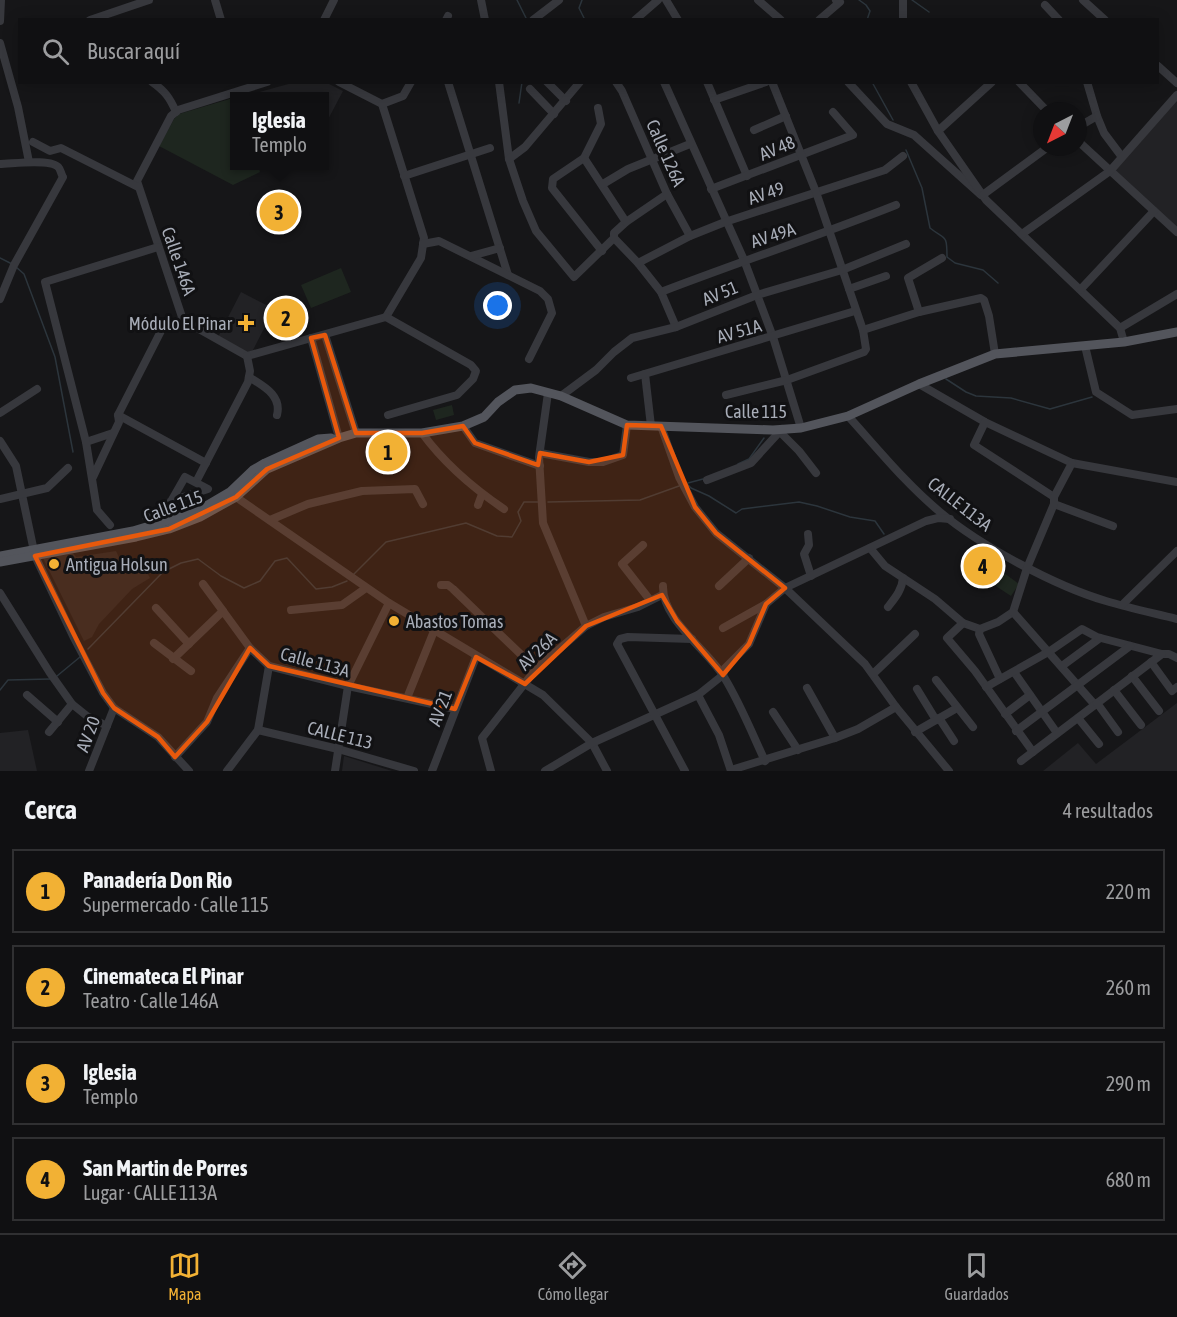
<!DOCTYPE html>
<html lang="es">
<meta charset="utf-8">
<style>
:root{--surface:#101012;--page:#19191b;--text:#f1f3f6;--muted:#9c9d9f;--line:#303032;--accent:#f2b134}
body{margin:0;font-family:"Asap Condensed",sans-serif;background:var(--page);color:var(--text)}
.compass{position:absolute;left:1033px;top:102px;width:54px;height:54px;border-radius:50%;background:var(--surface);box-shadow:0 3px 15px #0003;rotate:222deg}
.you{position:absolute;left:498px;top:306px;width:21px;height:21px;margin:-15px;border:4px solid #fff;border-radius:50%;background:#1a73e8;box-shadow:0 0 0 9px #1a73e833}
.badge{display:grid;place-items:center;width:39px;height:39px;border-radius:50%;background:var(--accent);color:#111;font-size:20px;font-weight:700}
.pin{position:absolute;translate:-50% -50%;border:3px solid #fff;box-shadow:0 2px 6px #0006}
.popup{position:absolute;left:230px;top:92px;width:99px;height:78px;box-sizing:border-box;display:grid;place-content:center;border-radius:0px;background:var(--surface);filter:drop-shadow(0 2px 4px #0005);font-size:20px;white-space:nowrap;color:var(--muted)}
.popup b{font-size:22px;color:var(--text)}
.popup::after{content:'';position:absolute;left:50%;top:100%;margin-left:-12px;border:12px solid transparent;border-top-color:var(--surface)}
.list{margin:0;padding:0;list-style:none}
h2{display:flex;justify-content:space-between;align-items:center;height:78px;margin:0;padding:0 24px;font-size:26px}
h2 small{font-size:20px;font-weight:400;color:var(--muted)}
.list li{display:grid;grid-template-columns:39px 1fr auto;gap:18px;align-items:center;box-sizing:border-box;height:84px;margin:0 12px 12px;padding:0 12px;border:2px solid var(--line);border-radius:0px}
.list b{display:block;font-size:22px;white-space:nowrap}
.list p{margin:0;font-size:20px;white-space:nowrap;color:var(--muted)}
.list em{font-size:20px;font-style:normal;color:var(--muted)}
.icon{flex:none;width:33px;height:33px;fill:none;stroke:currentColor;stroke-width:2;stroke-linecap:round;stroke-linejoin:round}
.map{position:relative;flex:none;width:1177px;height:771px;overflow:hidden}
.search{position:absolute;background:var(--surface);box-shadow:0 3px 15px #0003;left:18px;right:18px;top:18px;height:66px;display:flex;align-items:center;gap:15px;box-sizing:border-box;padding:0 21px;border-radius:0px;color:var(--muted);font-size:22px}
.sheet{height:462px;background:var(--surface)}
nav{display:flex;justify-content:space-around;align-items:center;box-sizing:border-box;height:84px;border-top:2px solid var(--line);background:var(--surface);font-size:16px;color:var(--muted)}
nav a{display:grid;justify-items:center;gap:3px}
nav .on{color:var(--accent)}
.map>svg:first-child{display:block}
.built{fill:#222225}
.green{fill:#1e261f}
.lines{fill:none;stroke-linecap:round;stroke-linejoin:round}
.stream{stroke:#2c353c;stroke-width:1.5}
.minor{stroke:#37383d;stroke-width:8}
.major{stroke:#53555c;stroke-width:9}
.marked{fill:#e8590c;fill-opacity:0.2;stroke:#e8590c;stroke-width:4.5;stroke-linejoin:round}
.poi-dot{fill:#f2b134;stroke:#111113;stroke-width:2}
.labels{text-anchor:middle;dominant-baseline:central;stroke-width:6;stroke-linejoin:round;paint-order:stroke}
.street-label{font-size:18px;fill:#a8adb8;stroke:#111113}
.poi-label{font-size:18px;fill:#a8adb8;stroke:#111113;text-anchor:start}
</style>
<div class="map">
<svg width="1177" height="771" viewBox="0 0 1177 771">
<rect width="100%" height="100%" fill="#161618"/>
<g class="built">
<polygon points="292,83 327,83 343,91 324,127 324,97 245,96"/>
<polygon points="1177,95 1177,232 1110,171"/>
<polygon points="241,292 274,309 253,350 247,353 218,337"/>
<polygon points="116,551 125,570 143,565 150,578 132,589 99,624 92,637 84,641 43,558 73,553 76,557"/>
<polygon points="1177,703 1177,771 1043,771 1078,743 1096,764"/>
<polygon points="28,730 37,771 0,771 0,733"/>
<polygon points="344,756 392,771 342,771"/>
</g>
<g class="green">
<polygon points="233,98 234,166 258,166 260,172 233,185 159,146 174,119 179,114"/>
<polygon points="341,268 351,292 311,308 301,285"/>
<polygon points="452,405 454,415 436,420 433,410"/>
<polygon points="1000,570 1019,584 1011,596 991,583"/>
</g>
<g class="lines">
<g class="stream">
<polyline points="517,0 526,18"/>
<polyline points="582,0 579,8 585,20"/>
<polyline points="859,0 866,5 870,11 867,20"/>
<polyline points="912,0 929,12"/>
<polyline points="872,82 893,120"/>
<polyline points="519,103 522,82"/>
<path d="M906,150l16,38 8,40c15,12 17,5 17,29l8,6 28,7 15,13"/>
<polyline points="0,258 12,264"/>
<polyline points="16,267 24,274 55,357 73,452"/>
<polyline points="946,379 966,392 976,396 1011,398 1050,409 1092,397"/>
<polyline points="738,464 749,459 764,438"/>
<polyline points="688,483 703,479"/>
<polyline points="687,484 691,488 709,496 736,513 742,509 799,502 817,506 850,517 875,521 884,534"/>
<polyline points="548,502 640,500 679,486"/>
<polyline points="354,574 386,542 466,523 497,536 512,537 521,521 518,512 524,502 538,502"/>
<polyline points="88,649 163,572 181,563 198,559 221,576 244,588 260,581 275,561 287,558 316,589 332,587 347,581"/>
<polyline points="57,676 80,657"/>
<polyline points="0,690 8,680 50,679"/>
</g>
<g class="minor">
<polyline points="215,0 221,20"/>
<polyline points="481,0 485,20"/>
<polyline points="666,0 678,20"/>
<polyline points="758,0 781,20"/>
<polyline points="1083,0 1105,20"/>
<polyline points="1045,5 1059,20"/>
<polyline points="90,20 149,0"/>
<polyline points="324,20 334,0"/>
<polyline points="446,20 448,16"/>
<polyline points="533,20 559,0"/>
<polyline points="635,20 658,0"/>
<polyline points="819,20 840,2 836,0"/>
<polyline points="903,20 903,0"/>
<polyline points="0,21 1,0"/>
<polyline points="0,43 18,107 29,162"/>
<polyline points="1158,66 1177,83"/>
<path d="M152,82c13,9 18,16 24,30"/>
<polyline points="267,82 178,110 171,116 137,181 183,320 247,356 386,317 421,258 424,238 382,104 339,82"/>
<polyline points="448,82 508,275"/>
<polyline points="499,82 509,159 523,201 536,231 574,277 614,238 614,233 626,222 667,194"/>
<polyline points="547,82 566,101"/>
<polyline points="616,82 622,91 667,194 690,236"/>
<polyline points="664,82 744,260 773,337 801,428"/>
<polyline points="707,82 747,176"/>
<polyline points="848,82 887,124 914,135 981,195"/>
<polyline points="911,82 938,131 986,200 1120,328 1124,342"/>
<polyline points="1019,82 1047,111"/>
<polyline points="1087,82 1097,116 1104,133 1122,157"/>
<polyline points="530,89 554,114"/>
<polyline points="714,100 766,82"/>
<polyline points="382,104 403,96 411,82"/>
<polyline points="598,108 601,124 584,158 553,179 552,188 602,251"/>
<polyline points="1078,127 1097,116"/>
<polyline points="754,130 786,116"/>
<polyline points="938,131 992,82"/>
<polyline points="1078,141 1177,232"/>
<polyline points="33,142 50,151 61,148 138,187"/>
<polyline points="584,158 626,222"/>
<polyline points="509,159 525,147 580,82"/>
<path d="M0,164c12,0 52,-6 59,4 1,1 3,8 4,9l-49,88 -14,34"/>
<polyline points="404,176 490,148"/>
<polyline points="603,184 628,169 690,144"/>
<polyline points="711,189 853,135 833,112"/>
<polyline points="984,194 1048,147"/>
<polyline points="1022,234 1110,171 1177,95"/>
<polyline points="614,238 638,263 661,292 676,327"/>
<polyline points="423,244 439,241 540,291 548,299 552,313 529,359"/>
<polyline points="471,256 500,248"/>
<polyline points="638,263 690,236 725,222 885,170 903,156"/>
<polyline points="849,289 886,276"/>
<polyline points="1081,289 1154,211"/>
<path d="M661,292c78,-30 157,-56 235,-87"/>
<polyline points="919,312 908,278 942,258"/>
<polyline points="386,317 471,365 476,371 473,379 457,395 388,415"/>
<polyline points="1120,328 1177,294"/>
<polyline points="863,330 919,312 981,298 984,300 989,316 995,354"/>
<polyline points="325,335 356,433"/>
<polyline points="311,338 339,438"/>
<polyline points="1085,346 1096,392 1132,415 1177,409"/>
<polyline points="645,374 651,426"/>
<path d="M249,377c14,9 33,18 28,38"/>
<polyline points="631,378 855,311"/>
<polyline points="919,384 985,422 1072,463 1177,482"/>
<polyline points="548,393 539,457 543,523 586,626"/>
<polyline points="726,395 787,380 864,352 866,349 863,330 816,192 772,82"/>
<polyline points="561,396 596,370 614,352 632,338 676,327 757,295 842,270 906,244"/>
<polyline points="0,413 37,389"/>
<polyline points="118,415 206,463"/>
<path d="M848,416c30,33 58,68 92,96 41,34 115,74 166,89 23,7 47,12 71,18"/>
<polyline points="985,422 974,445 1054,497"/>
<polyline points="463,426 475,443 540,466"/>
<polyline points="661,426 679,477 695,507 716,533 785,588 865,664 896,707 949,771"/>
<polyline points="780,432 799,451 816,473"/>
<path d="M422,433c22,30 51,55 82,76"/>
<polyline points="0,441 16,466 35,556 74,638 103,693 114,708 158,737 189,771"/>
<polyline points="86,442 113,433"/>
<polyline points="540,453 589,462 603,462 623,455 627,425"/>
<polyline points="93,477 119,422 118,415 161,331 166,325 183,320"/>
<polyline points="707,480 751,463 782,429"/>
<polyline points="196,482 248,382 250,371 247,356"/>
<polyline points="233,495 389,603 543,695 592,743 607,771"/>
<polyline points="0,499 47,488 68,468"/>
<polyline points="1054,504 1113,526"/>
<polyline points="478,505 482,494"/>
<polyline points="146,517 165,512 185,477 208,489 171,501"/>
<polyline points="270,520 308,504 362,491 415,489 423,504"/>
<polyline points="110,525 97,510 86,442 45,282 158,247"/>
<polyline points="808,534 809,545 804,554 811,576"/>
<polyline points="643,545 622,564 650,600"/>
<polyline points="870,548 885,566 935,599 963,623 980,629 998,622 1013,612 1027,568 1054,504 1054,497 1072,463"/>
<polyline points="203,584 223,611"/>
<polyline points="441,585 448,585 453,589 536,669"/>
<path d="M663,586c-1,34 44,63 61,91 16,26 28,56 41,84"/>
<polyline points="719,586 749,558"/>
<polyline points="0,593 50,673 72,704 87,716 107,726"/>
<polyline points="1122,605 1177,551"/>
<path d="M888,607c7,-9 14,-17 15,-29"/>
<polyline points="156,608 189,644"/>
<polyline points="291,610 342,605 366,588"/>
<polyline points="1013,612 1095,705"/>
<polyline points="963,623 947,638 975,671 1033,752"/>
<polyline points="723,628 766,604"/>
<polyline points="980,629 979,634 1000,679"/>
<polyline points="154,643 191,671"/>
<polyline points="1162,654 1169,654 1177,658"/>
<polyline points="173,659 223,611 250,648 269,666 348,686 455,709"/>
<polyline points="1151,662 1172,691 1177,687"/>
<polyline points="1062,666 1100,638"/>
<polyline points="1014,672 1057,733"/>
<polyline points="873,674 915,634"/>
<polyline points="1132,676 1159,711"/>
<polyline points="936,680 973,727"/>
<polyline points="986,687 1050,651 1082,629 1097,637 1162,654 1021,761"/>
<polyline points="807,688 835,738"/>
<polyline points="917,689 936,720"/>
<polyline points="1114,690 1141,725"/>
<polyline points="27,695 58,722"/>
<polyline points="698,695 719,735 731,771"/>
<polyline points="407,698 434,631"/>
<polyline points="1097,703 1118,732"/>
<polyline points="773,712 798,750"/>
<polyline points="1005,714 1030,695"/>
<polyline points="939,718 954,741"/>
<polyline points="1078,718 1099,744"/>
<polyline points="258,730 338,749 414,771"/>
<polyline points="1016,731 1130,646"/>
<polyline points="49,732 72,704"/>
<polyline points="915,732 957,708"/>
<polyline points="175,757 207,722 217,698 250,648"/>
<polyline points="731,770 835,738 858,729 896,707"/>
<polyline points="89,771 114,708"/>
<polyline points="227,771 258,730 269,666"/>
<polyline points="335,771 348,686 389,603"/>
<polyline points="432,771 476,657"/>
<polyline points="491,771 482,738 536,669 586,626 604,617 638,607 662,595"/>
<polyline points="545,771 592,743 698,695 723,675 725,668 749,644 766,604 785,588 926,521 938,518 950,519"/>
<polyline points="685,771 617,644 620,639 628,637 692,639"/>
</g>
<g class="major">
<polyline points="0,556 133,531 196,512 230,492 253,470 265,463 318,439 331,438"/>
<polyline points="0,562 136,537 169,529 200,517 236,497 267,469 339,438 356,433 422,433 463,426 484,417 498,402 515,390 531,388 561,396 627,425 773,430 801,428 848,416 919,384 995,354 1124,342 1177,332"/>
</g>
</g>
<path class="marked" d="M325,335l31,98h66l41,-7 12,17 63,22 2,-12 49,9 34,-7 4,-30 34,1 34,81 21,26 69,55 -19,16 -17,40 -26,31 -46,-54 -15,-26 -76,31 -61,58 -49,-27 -21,52 -186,-43 -19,-18 -43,74 -32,35 -17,-20 -44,-29 -11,-15 -68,-137 134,-27 67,-32 31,-28 72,-31 -28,-100z"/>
<g class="poi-dot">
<path d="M243 314h6v6h6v6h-6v6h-6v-6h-6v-6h6z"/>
<circle cx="54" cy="564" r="6"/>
<circle cx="394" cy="621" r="6"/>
</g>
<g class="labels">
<g class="street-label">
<text transform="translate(777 148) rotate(-22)">AV 48</text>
<text transform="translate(666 153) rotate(66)">Calle 126A</text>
<text transform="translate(766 193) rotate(-19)">AV 49</text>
<text transform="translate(773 235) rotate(-18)">AV 49A</text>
<text transform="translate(179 261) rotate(71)">Calle 146A</text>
<text transform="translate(720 293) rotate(-22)">AV 51</text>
<text transform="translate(739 331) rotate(-16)">AV 51A</text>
<text x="756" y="411">Calle 115</text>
<text transform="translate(960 504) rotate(38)">CALLE 113A</text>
<text transform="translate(173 506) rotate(-20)">Calle 115</text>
<text transform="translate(537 651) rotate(-44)">AV 26A</text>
<text transform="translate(315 662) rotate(15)">Calle 113A</text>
<text transform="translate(440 708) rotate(-69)">AV 21</text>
<text transform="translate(88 734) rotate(-69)">AV 20</text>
<text transform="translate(340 735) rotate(14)">CALLE 113</text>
</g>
<g class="poi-label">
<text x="232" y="323" text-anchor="end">Módulo El Pinar</text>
<text x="66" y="564">Antigua Holsun</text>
<text x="406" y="621">Abastos Tomas</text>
</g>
</g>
</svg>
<svg class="compass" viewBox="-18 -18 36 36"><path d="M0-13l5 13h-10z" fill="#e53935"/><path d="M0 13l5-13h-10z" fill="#9c9d9f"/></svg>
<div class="you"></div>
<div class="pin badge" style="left:388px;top:452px">1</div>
<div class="pin badge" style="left:286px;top:318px">2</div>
<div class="pin badge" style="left:279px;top:212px">3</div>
<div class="popup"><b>Iglesia</b>Templo</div>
<div class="pin badge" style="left:983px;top:566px">4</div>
<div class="search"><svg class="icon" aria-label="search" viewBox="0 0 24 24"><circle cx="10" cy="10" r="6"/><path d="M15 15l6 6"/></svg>Buscar aquí</div>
</div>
<section class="sheet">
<h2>Cerca<small>4 resultados</small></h2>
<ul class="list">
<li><span class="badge">1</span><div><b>Panadería Don Rio</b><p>Supermercado · Calle 115</p></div><em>220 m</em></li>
<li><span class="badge">2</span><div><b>Cinemateca El Pinar</b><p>Teatro · Calle 146A</p></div><em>260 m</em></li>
<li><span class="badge">3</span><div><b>Iglesia</b><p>Templo</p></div><em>290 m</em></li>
<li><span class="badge">4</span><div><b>San Martin de Porres</b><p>Lugar · CALLE 113A</p></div><em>680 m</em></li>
</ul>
</section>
<nav>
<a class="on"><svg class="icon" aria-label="map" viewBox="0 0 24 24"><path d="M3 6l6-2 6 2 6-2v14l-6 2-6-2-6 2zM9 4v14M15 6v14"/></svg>Mapa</a>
<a><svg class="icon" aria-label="directions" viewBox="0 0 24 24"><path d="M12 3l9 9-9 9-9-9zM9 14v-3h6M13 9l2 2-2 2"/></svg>Cómo llegar</a>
<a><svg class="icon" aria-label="saved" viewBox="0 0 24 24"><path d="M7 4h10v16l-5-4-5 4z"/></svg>Guardados</a>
</nav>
